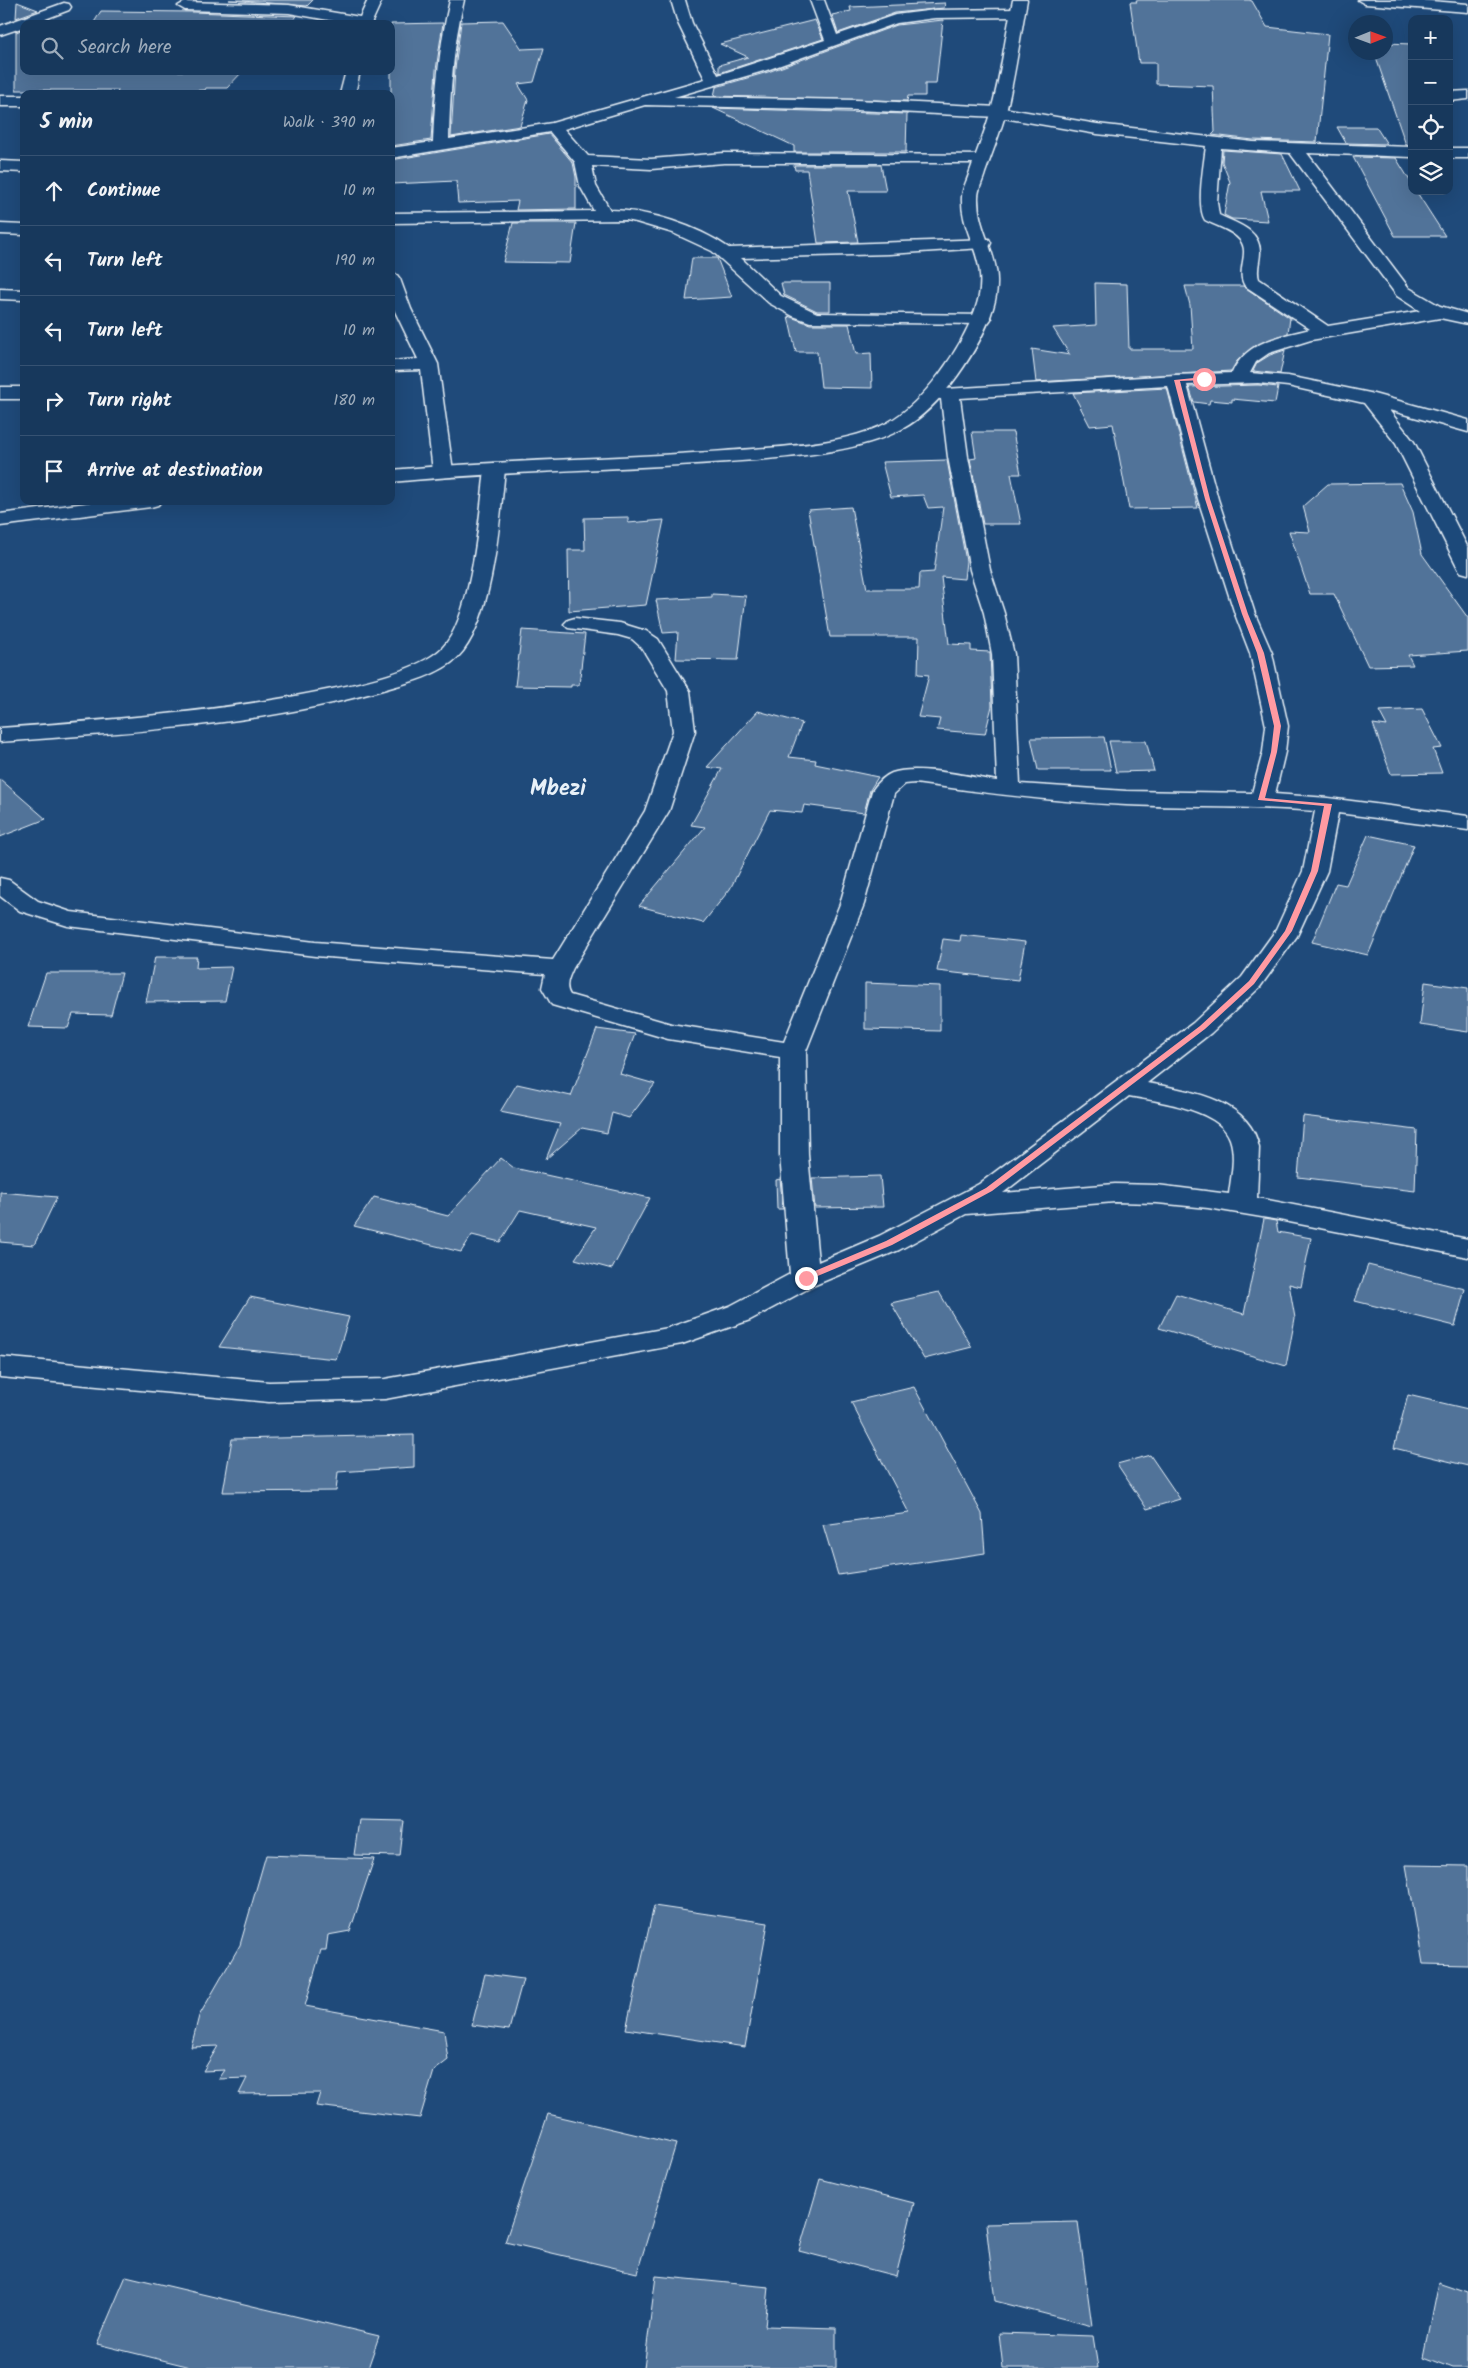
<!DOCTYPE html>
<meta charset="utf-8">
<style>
:root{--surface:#17385c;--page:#203f62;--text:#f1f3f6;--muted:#9eacbb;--line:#365272}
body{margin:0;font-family:Kalam,sans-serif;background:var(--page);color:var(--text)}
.controls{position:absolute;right:15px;top:15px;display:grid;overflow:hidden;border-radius:10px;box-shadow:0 5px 20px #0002}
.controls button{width:45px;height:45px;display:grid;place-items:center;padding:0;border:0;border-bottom:1px solid var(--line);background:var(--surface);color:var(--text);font:25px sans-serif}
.compass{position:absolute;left:1348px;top:15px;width:45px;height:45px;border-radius:50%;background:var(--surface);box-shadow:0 5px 20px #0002;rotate:89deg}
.stop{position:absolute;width:15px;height:15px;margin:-11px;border:4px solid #ff9aa2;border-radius:50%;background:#fff}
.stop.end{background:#ff9aa2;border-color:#fff;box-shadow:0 1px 5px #0008}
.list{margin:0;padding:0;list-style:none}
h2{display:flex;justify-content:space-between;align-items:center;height:65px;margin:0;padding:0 20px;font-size:21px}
h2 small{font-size:16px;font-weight:400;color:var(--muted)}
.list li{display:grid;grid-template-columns:32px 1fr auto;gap:15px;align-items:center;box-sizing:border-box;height:70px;padding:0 20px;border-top:1px solid var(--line)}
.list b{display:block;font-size:19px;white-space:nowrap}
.list em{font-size:16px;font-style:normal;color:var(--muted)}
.icon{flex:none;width:28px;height:28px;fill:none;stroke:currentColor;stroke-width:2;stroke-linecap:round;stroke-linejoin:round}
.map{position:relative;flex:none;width:1468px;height:2368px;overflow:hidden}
.search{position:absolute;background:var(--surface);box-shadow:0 5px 20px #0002;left:20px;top:20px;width:375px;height:55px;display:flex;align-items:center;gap:12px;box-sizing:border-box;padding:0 18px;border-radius:10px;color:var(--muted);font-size:19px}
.panel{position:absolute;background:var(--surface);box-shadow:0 5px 20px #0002;left:20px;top:90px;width:375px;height:415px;border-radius:10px}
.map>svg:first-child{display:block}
.building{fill:#517399;stroke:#e8f1f8}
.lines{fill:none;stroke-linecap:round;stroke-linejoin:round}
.minor-casing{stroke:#e8f1f8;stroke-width:3}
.tertiary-casing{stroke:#e8f1f8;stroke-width:3}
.minor{fill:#1f4a7a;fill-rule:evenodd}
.tertiary{fill:#1f4a7a;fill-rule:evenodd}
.route{fill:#ff9aa2}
.labels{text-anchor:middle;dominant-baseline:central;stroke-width:4;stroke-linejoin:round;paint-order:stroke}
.district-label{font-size:22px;font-weight:bold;fill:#e8f1f8;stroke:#1f4a7a}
</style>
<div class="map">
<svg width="1468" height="2368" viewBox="0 0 1468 2368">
<rect width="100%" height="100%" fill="#1f4a7a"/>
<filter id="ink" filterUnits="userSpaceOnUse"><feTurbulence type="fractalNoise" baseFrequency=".02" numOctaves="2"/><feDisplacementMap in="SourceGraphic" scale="10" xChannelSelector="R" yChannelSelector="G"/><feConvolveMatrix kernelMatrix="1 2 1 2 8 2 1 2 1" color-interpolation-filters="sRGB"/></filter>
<g filter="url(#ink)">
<g class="building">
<polygon points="229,0 313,0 307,6"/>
<polygon points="1136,0 1249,0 1252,1 1267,27 1328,34 1317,142 1253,140 1212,135 1215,132 1213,86 1156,84 1156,63 1139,63 1130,2 1137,2"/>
<polygon points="17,2 38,10 16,18"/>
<polygon points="945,3 944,8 895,13 838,33 832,15 851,11 850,7"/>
<polygon points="101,11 193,12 297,16 290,24 93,24"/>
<polygon points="815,20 823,39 719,73 719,65 748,57 720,44"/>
<polygon points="943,20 936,84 925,84 925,96 908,96 907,101 714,96 716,87 768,72 897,25"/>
<polygon points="503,21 522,49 544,48 534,82 518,84 528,100 520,126 451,137 455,69 461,22"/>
<polygon points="443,23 436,70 431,140 391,146 391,24"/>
<polygon points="24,29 24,71 243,71 227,88 206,88 205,90 117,94 118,90 16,90 16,32"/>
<polygon points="1386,43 1412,44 1412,145 1406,145 1374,52 1386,52"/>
<polygon points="713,108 907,114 906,152 794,152 794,146"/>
<polygon points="1337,127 1376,127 1387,144 1346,143"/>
<polygon points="549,134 573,163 576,177 576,209 516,210 518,201 458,203 456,181 391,184 391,160"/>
<polygon points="1223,150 1282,154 1300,191 1261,191 1268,221 1232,219 1224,215 1230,182 1222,162"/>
<polygon points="1353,157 1396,158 1412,184 1412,191 1416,191 1445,236 1395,236"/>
<polygon points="794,165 881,165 886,191 848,191 858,242 818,243 807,170 795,170"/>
<polygon points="513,223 576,223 570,263 503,262"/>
<polygon points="692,258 717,258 732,297 686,300"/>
<polygon points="781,283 830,283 830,311 817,311 784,295"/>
<polygon points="1095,283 1127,284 1129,349 1193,349 1190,305 1185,286 1243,286 1290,318 1288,333 1254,346 1237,361 1231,371 1036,382 1032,349 1070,355 1053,328 1096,325"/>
<polygon points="788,316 810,324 849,324 856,354 871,353 872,388 821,387 817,352 796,352"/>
<polygon points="1285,350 1280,374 1253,371 1257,363 1270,355"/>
<polygon points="1258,385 1278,387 1275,403 1232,399 1232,402 1210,400 1209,404 1194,402 1189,387"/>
<polygon points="1167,388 1198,508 1129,509 1113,424 1090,426 1073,393"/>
<polygon points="972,432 1013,432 1021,474 1011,474 1021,524 983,524 970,459 976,458"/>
<polygon points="947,460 966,561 964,579 941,577 949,644 971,645 971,651 990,652 992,706 985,734 937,730 940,719 918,717 929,675 918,674 919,637 830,637 808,510 851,507 867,589 919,589 920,573 934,572 943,507 928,508 923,495 891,497 882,462"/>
<polygon points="1400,483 1413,512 1422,554 1468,618 1468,651 1408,655 1413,665 1368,666 1334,594 1310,594 1289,531 1310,532 1303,506 1328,484"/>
<polygon points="628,517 628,523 664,520 646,605 569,611 568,550 585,550 584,518"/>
<polygon points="712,594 746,596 738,660 676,659 678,632 663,633 656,600 712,597"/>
<polygon points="522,630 585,634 579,685 571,685 571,687 515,686"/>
<polygon points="1422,709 1442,748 1433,749 1442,773 1391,774 1373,724 1387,726 1379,711"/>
<polygon points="758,711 802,723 789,757 816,760 815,764 878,777 870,790 864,813 804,805 802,813 770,810 730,889 703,923 639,906 705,827 691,825 722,769 707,767"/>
<polygon points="1104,737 1111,770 1038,770 1031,738"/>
<polygon points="1109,741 1146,741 1154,771 1116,772"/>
<polygon points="0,779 46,819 0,837"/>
<polygon points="1368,835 1414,845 1368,955 1312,942 1336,883 1346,885"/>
<polygon points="961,935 1025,942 1018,980 937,971 943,939 960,941"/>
<polygon points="155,957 197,957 196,968 232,967 225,1001 146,1002"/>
<polygon points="46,973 122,973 111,1015 73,1014 68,1028 28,1027"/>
<polygon points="1425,982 1468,988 1468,1032 1420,1025"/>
<polygon points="865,983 940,986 940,1031 865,1029"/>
<polygon points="597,1029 635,1034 620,1074 655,1084 629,1118 612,1113 607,1133 582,1128 546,1159 560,1124 500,1112 517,1084 571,1096"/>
<polygon points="1303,1116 1417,1130 1415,1191 1298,1177"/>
<polygon points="501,1158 514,1168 650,1198 612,1269 575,1259 596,1227 520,1210 500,1242 472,1235 461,1252 354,1226 374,1197 448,1216"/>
<polygon points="880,1176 883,1207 815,1208 812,1178"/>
<polygon points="780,1179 783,1209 777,1209 776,1180"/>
<polygon points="0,1192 57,1197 34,1245 0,1242"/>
<polygon points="1264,1219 1276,1221 1278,1232 1311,1238 1301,1287 1289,1284 1295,1318 1286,1366 1159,1328 1176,1294 1244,1314"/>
<polygon points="1368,1265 1465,1289 1455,1326 1355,1301"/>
<polygon points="939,1292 972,1347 924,1359 891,1303"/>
<polygon points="250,1297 349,1317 336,1359 219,1347"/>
<polygon points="914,1387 982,1514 985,1553 838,1575 823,1525 909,1513 851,1402"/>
<polygon points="1408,1395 1468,1409 1468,1466 1394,1448"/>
<polygon points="414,1435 414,1467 338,1472 336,1491 223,1492 232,1439"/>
<polygon points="1150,1455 1180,1499 1147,1509 1117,1464"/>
<polygon points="359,1820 404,1821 400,1856 354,1855"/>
<polygon points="266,1855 374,1859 350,1931 328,1935 326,1950 321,1950 305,2006 444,2031 448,2060 434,2071 420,2118 316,2106 320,2093 239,2094 247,2078 219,2079 225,2070 203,2071 218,2046 191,2047 199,2016 240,1945"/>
<polygon points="1406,1865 1468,1866 1468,1965 1423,1964"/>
<polygon points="654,1906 768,1923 745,2047 626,2029"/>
<polygon points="485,1974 523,1979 509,2030 472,2025"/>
<polygon points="548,2114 676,2144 637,2273 505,2242"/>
<polygon points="820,2179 914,2203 896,2276 799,2251"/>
<polygon points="1078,2222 1092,2326 995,2301 986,2224"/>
<polygon points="126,2276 379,2336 368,2368 195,2368 97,2344"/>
<polygon points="656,2276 769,2287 765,2326 836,2328 836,2368 644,2368"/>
<polygon points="1439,2282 1468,2292 1468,2368 1453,2368 1424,2357"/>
<polygon points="999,2333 1093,2336 1098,2368 1003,2368"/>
</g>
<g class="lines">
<g class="minor-casing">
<g id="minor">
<polygon points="368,0 382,0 371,24 351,24 289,13 185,10 178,6 185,2 289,5 360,17"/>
<path d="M450,0h14c-11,46 -14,92 -15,139l103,-16 153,-44 -27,-56 -7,-23h14l7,23 26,52 107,-35 -15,-40h14l13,35 58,-20 40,-5 82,-1 7,4 -7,4 -82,1 -38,5 -130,47 -93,27 182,3 142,7 99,17 156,18 159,5v10l-105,-4 102,135 31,18 28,8v10l-28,-6 -129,22 -42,13 -13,9 -6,11 38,3 82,17 98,27v12l-79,-22 25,32 54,106v26l-7,-2 -3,-4 -62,-124 -32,-41 -76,-17 -30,-3 -71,2 31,114 37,115 17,39 16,73 -3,26 -10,42 53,4 140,18v14l-130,-17 -11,58 -30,65 -37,51 -49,46 -64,50c39,7 104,16 112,65l-2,50 211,41v18l-189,-37 -71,-12 -51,-5 -42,-1 -149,12 -67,36 -84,35 -65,35 -68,24 -297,55 -116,3 -269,-25v-20l269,25 116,-3 283,-51 62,-22 60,-32 -10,-119v-98l-112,-18 -116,-34 -10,-17 3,-14 -230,-18 -247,-30 -48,-15 -20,-15v-18l9,2 29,21 33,11 244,30 238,18 92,-149 28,-80 -5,-40 -26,-43 -10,-9 -14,-4 -50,-7 -4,-4 4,-4 7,-2 45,5 26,8 12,8 32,52 5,40 -26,80 -96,157c-4,9 -9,18 -3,27l101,29 113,18 56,-138 32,-113c4,-6 12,-15 20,-18 24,-9 79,4 105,8l-5,-127 -8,-41 -14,-43 -22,-113 -7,-58 -13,-1 -2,-4 2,-4 248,-15 56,-2c14,-32 47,-36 78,-44l-65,-43c-10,-15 6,-33 -5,-46 -8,-10 -24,-14 -35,-20 -9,-14 -1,-56 1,-74l-109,-12 -99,-17 -142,-7 -211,-5 -81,24 24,27 63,3 73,-6 264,2 2,3 -8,5h-258l-73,6 -59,-3 4,20 14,24c39,0 87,16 119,38l260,-9 2,4 -2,4 -6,1 -94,6 -148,4 40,38 36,17 171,2 3,4 -3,4 -6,1 -172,-2 -17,-6 -24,-13 -57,-52 -39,-18 -37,-11 -10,-2 -235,3v-10l203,-2 -14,-25 -5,-24 -25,-30 -159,26v-10l42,-6c2,-48 6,-95 17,-142zM1221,148l69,5 107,143 23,15 -92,15 -69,-47c-3,-9 1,-18 1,-27 0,-23 -25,-29 -41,-37l-2,-13zM1168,386l30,113 37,115 15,39 16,73 -3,26 -11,41 -126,-2 -106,-7 -6,-130 -10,-41 -14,-43 -22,-113 -8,-59zM915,783c70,10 140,19 211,22 63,3 126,1 189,6l-12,60 -27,59 -34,47 -49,46 -214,161 -100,52 -61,26 -10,-107 -2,-104 58,-147 30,-110 11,-10zM1129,1096c27,5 91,13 101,43 6,17 1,38 -1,55l-72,-9 -42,-1 -112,9z"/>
<polygon points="1358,0 1419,0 1468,4 1468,12 1365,4"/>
<polygon points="64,3 69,4 71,7 69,10 32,24 24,24 24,27 0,35 0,26"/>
<polygon points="346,71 360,71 355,94 340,94"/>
<polygon points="1468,91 1468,99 1449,101 1449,92"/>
<rect x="0" y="96" width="24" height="10"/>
<rect x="1449" y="148" width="19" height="10"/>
<polygon points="0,161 24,162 24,172 0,171"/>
<polygon points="0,224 24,225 24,235 0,234"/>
<polygon points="391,274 397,275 400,279 411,309 438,364 453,471 450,475 436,475 433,471 421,370 391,371 391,361 418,359 391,303"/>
<polygon points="0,289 24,290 24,300 0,299"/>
<rect x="0" y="387" width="24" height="12"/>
<path d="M495,463l7,2 3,4c-5,49 -12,153 -47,188 -17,17 -50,26 -72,32 -125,37 -257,43 -386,53v-14c110,-8 219,-16 327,-38 31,-6 94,-20 116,-43 29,-30 37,-135 42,-178l3,-4z"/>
</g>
</g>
<g class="tertiary-casing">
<g id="tertiary">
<path d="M1013,0h14c-7,37 -12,76 -21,112 -6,21 -14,41 -21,61 -2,8 -7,16 -7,24 -1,40 30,63 15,111 -12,40 -53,101 -91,121 -45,25 -122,29 -174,33 -112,8 -225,9 -337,20v-12c111,-10 223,-11 334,-19 50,-4 117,-5 162,-28 37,-20 74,-74 88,-113 18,-49 -15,-73 -13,-113 0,-8 5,-16 7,-23 7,-20 15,-40 21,-60 11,-37 15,-76 23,-114z"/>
<polygon points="102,501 161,501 158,505 151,507 0,526 0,514"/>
</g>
</g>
<use href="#minor" class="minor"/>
<use href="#tertiary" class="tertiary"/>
</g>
</g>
<polygon class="route" points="1204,377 1206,380 1180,381 1210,499 1248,614 1264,653 1281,726 1277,752 1265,798 1332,804 1318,871 1292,931 1254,984 1205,1029 992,1191 892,1245 808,1280 803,1280 803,1276 886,1241 986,1188 1200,1026 1249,981 1285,931 1311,871 1324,806 1258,800 1271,752 1274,726 1257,653 1242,614 1205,499 1174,380"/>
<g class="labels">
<g class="district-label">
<text x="558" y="789">Mbezi</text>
</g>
</g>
</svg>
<div class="controls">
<button>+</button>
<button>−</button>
<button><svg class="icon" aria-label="locate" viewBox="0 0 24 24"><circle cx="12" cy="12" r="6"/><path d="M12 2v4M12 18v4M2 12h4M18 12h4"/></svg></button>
<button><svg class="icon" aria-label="layers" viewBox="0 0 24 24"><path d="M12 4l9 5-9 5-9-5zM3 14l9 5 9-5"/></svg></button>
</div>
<svg class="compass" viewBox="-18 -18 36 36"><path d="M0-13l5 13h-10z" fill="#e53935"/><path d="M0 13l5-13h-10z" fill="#9eacbb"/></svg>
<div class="stop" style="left:1204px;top:379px"></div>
<div class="stop end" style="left:806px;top:1278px"></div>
<div class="search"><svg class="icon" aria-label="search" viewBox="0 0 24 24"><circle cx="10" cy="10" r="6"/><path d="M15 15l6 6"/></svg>Search here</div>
<section class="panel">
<h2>5 min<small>Walk · 390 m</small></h2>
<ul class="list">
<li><svg class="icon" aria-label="ahead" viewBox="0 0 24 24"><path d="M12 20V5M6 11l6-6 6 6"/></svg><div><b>Continue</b></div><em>10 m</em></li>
<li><svg class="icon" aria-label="left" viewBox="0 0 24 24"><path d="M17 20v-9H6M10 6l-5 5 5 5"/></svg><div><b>Turn left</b></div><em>190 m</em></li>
<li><svg class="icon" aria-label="left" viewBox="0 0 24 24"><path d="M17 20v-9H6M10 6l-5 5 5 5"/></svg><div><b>Turn left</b></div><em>10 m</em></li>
<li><svg class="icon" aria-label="right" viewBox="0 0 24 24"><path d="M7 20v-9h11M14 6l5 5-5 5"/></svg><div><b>Turn right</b></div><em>180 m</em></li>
<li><svg class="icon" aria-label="arrive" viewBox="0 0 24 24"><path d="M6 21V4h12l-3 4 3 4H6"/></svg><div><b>Arrive at destination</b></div></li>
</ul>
</section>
</div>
